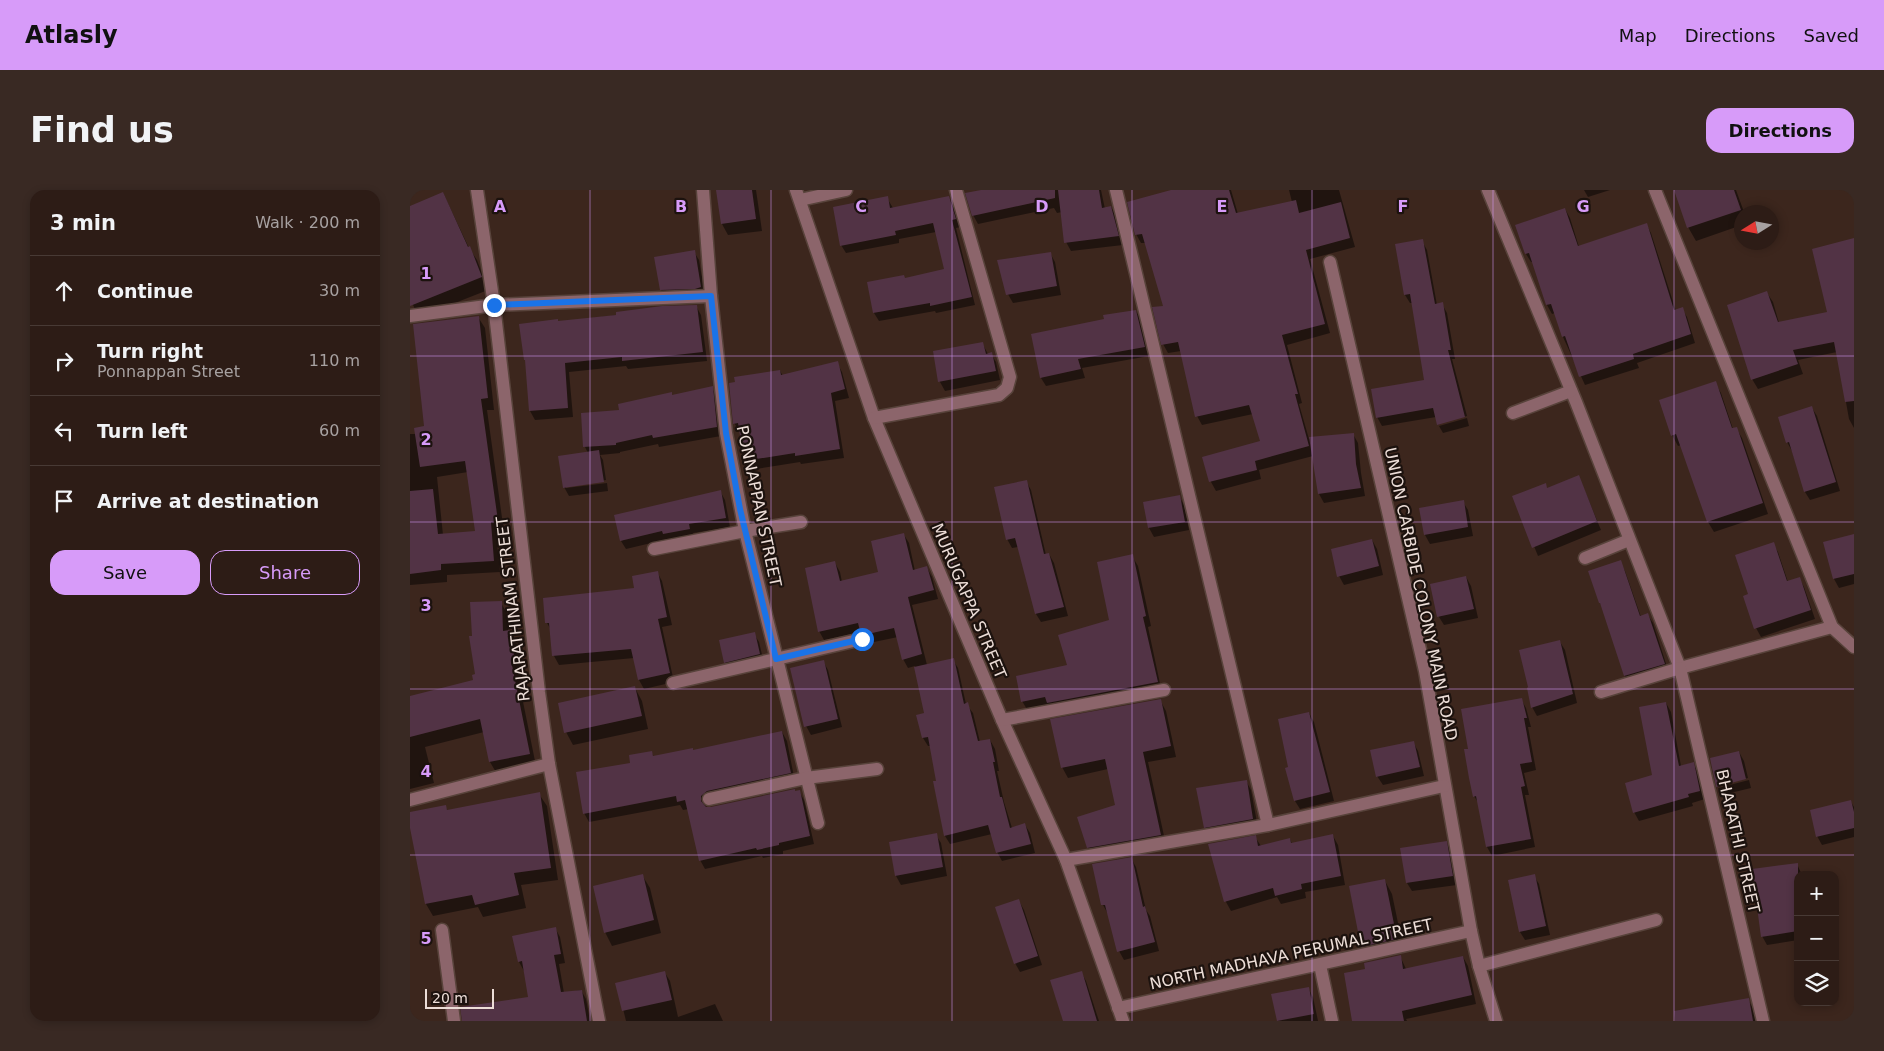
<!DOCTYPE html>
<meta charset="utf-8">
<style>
:root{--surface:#2d1c16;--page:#392923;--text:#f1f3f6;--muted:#a7a1a1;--line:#483a35;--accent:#d79bf9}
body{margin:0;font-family:"DejaVu Sans",sans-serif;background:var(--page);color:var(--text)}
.controls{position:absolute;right:15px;bottom:15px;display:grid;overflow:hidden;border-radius:10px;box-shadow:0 2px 8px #0003}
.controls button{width:45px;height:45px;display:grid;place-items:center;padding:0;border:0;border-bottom:1px solid var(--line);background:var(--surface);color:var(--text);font:25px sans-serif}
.compass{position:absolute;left:1324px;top:15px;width:45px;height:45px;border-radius:50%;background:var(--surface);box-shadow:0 2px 8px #0003;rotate:259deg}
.scale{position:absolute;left:15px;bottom:12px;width:69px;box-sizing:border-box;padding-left:5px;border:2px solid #ecddd7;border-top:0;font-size:14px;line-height:18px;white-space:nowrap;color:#ecddd7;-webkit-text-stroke:4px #1c120e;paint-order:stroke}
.stop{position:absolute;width:15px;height:15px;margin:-11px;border:4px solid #1a73e8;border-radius:50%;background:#fff}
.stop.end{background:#1a73e8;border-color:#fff;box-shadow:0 1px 5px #0008}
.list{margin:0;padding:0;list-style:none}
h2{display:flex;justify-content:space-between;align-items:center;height:65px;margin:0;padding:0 20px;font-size:21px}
h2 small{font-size:16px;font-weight:400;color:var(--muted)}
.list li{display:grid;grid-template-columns:32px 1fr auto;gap:15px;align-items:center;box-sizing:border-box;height:70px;padding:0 20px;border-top:1px solid var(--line)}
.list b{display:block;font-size:19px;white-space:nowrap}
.list p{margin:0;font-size:16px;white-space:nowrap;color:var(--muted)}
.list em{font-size:16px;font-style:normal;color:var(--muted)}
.actions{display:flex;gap:10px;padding:15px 20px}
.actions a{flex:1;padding:11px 0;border:1px solid var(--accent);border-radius:15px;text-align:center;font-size:18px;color:var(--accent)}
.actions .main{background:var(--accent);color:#111}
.icon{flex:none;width:28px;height:28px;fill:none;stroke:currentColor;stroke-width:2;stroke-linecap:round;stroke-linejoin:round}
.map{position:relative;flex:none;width:1444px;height:831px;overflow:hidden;border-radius:15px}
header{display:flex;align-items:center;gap:30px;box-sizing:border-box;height:70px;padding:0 25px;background:var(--accent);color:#111}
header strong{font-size:24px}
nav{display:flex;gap:28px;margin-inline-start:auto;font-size:18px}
.intro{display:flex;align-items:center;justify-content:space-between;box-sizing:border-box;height:120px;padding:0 30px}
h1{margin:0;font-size:35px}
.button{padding:12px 22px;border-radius:15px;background:var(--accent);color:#111;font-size:18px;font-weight:700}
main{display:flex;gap:30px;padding:0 30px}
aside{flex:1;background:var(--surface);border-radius:15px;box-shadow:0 2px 8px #0003}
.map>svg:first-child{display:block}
.shadow{fill:#0007;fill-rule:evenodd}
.building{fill:#523345}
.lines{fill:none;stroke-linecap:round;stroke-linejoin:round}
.minor-casing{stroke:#58433b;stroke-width:15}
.minor{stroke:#8c656b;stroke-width:12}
.route{stroke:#1a73e8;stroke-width:6}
.grid{fill:none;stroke:#d79bf9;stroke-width:1;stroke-opacity:0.55}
.labels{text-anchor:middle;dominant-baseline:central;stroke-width:4.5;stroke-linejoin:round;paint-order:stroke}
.street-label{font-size:16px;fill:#ecddd7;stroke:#1c120e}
.grid-label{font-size:16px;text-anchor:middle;font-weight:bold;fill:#d79bf9;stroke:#1c120e;stroke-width:4.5;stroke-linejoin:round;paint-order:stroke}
</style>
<header>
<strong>Atlasly</strong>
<nav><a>Map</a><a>Directions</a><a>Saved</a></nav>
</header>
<div class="intro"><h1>Find us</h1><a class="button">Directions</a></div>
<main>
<aside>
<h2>3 min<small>Walk · 200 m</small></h2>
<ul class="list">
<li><svg class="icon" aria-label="ahead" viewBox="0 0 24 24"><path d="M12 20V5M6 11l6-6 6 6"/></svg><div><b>Continue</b></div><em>30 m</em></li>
<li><svg class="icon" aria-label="right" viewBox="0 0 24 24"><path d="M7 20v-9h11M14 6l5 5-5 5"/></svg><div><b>Turn right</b><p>Ponnappan Street</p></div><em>110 m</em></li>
<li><svg class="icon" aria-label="left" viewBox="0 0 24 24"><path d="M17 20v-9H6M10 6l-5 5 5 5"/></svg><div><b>Turn left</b></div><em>60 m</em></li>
<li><svg class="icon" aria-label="arrive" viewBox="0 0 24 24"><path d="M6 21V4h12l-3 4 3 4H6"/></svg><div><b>Arrive at destination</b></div></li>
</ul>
<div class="actions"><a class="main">Save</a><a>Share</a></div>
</aside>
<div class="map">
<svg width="1444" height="831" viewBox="0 0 1444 831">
<rect width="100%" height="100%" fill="#3c261d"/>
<g class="shadow">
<polygon points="307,0 346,0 352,41 318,45 312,34"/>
<polygon points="573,0 691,0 695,19 701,17 706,26 713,55 661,61 656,52 652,22 647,23 644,18 568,34 563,25"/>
<polygon points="766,0 821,0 828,24 882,12 879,0 929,0 945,57 900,69 920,143 877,155 892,213 889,214 899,249 943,244 948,253 951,283 955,306 914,313 909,304 903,266 849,280 851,289 806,301 801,292 794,268 851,252 843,224 792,235 787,226 771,161 758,163 753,154 755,117 736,53 731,53 726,44"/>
<polygon points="1174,0 1200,0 1178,7"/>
<polygon points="1266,0 1326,0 1334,22 1332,22 1332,35 1286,51 1278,37"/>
<polygon points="33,3 59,58 67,70 78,100 9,127 2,113 0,113 0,17"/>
<polygon points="477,8 483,18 539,8 544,16 550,37 546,38 565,115 526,123 525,121 469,131 464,123 459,93 496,89 536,80 526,42 489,49 489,53 436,63 431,55"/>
<polygon points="1155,19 1160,28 1169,57 1236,34 1241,43 1266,121 1272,119 1277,127 1285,153 1227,173 1229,178 1175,195 1153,147 1145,123 1142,124 1137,115 1123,72 1121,72 1116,64"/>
<polygon points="1444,50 1444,238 1439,229 1427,162 1388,170 1393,184 1348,199 1342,189 1357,103 1363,112 1369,133 1419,123"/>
<polygon points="1012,51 1017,60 1027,115 1032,114 1037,123 1045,169 1042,169 1057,226 1029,233 1029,235 1026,227 972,236 967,227 1015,191 1003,113 1000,113 995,105"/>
<polygon points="284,62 289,70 295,105 256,108 251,100"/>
<polygon points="640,63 645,72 651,105 603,113 595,99"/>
<polygon points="286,116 291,125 297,171 218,179 216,176 159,182 163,227 125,230 120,221 149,132"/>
<polygon points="726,121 731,130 739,166 672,178 675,188 636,196 631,188 695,130"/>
<path d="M68,127l7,11 9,82h-7l17,122 -8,1 4,39 -53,3v7l-37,3v-151h6l10,-7zM58,282l8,60 -33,3 -6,-58z"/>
<polygon points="572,153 578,164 581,164 586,172 590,190 535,201 530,192 524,162"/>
<polygon points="427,173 432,182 439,208 425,211 434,268 391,274 390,272 340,280 335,271 330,242 324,233 370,181 373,186"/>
<polygon points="1305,193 1311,203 1323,239 1326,238 1332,248 1358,324 1304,342 1298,332 1271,255 1268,256 1262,245"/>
<polygon points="302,198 307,207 311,246 249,257 248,254 210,262 210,263 190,265 193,270 196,290 156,296 156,298 197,293 198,301 159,306 154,297 178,263 175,257 210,221 262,206"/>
<polygon points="1402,218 1407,226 1430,301 1400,310 1395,302 1382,261 1377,252"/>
<polygon points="1057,228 1059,236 1033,243 1029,236"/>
<polygon points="1169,287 1191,340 1128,366 1104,307 1137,299"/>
<polygon points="616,291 621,300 636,365 639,364 644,373 658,426 631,432 626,424 608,357 602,358 597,349"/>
<polygon points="310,301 315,310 320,337 283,343 284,347 259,352 258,349 216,359 211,351"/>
<polygon points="769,306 774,315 779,340 744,347 739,338 734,313"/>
<polygon points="1053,312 1058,320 1063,346 1020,354 1015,345 1011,319"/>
<polygon points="494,345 499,353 505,381 517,378 522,387 528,409 502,415 517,475 543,470 548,478 556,514 563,523 570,552 580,550 585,559 589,581 587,581 594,612 602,638 615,635 620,643 625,663 592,671 587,662 582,644 540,654 535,646 524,592 527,592 521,556 518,556 513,548 516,524 505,476 498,478 493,469 488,447 464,452 456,450 451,442 414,450 409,441 425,373 430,382 432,392 469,383"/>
<polygon points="1444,346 1444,394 1429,398 1424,389 1415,353"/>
<polygon points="962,350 967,359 973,385 934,395 929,386"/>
<polygon points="1363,354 1368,362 1378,392 1389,388 1394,397 1405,429 1351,447 1346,438 1339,405"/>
<polygon points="722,366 728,376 741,436 738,437 752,503 618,521 612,511 659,476 700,430"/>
<polygon points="1210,372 1215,381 1231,427 1238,425 1243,433 1259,483 1220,495 1215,486 1194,420 1190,413"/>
<polygon points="247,382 252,391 262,435 252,437 264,492 234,499 229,490 224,468 149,475 144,466 141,440 137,433 226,399"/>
<polygon points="1056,387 1061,396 1068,428 1034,435 1029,427"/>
<polygon points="91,413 98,425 98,442 107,454 111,481 107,482 126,576 87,584 80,572 74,542 15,557 24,593 0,599 0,507 64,491 66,485 63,447"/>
<polygon points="344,444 349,452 354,473 320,481 315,472"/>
<polygon points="1150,452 1155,460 1167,513 1127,526 1122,517 1120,498"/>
<polygon points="413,471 418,480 432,537 401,545 396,536"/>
<polygon points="225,498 232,511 238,539 163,555 156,542"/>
<polygon points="1111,509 1116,518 1121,537 1118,537 1126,580 1114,583 1119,605 1115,605 1125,657 1082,666 1077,657 1069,614 1064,606 1060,560"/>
<polygon points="750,510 756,521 766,567 738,572 756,655 684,668 678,658 706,615 698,579 658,588 652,577"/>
<polygon points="1256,513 1261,522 1271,576 1283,573 1288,582 1295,609 1282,613 1283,616 1229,631 1224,622 1244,586"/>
<polygon points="899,523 904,532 924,611 890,619 885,611 880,578"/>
<polygon points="372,542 377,551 385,592 302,610 295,616 300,618 389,601 394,610 404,654 373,661 373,664 353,668 352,666 295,679 290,670 279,619 273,620 270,615 179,632 174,623 222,574 241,562 244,567 283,561"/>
<polygon points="1003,552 1008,561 1014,586 973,595 967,586"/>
<polygon points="1329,562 1334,571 1338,588 1308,595 1308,598 1301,569"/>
<polygon points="1339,590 1341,598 1312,605 1308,598"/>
<polygon points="836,591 841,600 848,638 800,646 795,637"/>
<polygon points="129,604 137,616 148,690 111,695 116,718 73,727 68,717 23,726 16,714 0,631 0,623 35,617 38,621"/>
<polygon points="1441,612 1444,617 1444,647 1412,655 1407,646"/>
<polygon points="526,645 531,653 537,686 491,695 486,686 480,653"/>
<polygon points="923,646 928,655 935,695 895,702 896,708 871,714 867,707 821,721 816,712 800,655 845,647 851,656 880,649 882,654"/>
<polygon points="1036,652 1041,661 1047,695 1002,701 997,693"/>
<polygon points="721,668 726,677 736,720 740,726 749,761 714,770 709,761 698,724 693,715"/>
<polygon points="1387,674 1392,685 1388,685 1388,750 1357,755 1352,746"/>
<polygon points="232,685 240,698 251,743 202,756 195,742"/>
<polygon points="1124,686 1129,694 1140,745 1115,750 1110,742"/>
<polygon points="975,691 982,704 994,762 960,769 952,756"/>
<polygon points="609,711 614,720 632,775 610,782 605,773"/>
<polygon points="145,738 150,747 155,773 149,774 154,803 171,800 176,809 180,831 59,831 120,808 114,781 109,772"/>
<polygon points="990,766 996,779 1053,767 1058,776 1066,814 996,829 997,831 943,831 957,780"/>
<polygon points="671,782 676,791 689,831 654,831"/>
<polygon points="255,783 260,791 268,827 305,814 313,831 216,831 207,794"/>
<polygon points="898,798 903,807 908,831 868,831 863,805"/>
<polygon points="1338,810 1346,823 1347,831 1271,831"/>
</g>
<g class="building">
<polygon points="306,0 342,0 346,29 311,34"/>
<polygon points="571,0 645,0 645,8 562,26 555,3"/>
<polygon points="648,0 689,0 692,18 701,16 709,46 654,53"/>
<polygon points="761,0 819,0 826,23 886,10 889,23 931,12 940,48 896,60 915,134 872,145 888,204 885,204 899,256 845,271 847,280 799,292 792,267 850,251 839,215 785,227 768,152 751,155 742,117 753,116 732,44 725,45 717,12"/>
<polygon points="1264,0 1324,0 1331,20 1277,38"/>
<polygon points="33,2 58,57 60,56 72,87 0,116 0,16"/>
<polygon points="478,6 480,18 539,6 546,29 542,30 562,107 520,116 520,113 463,123 457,92 494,85 495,88 534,79 523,33 485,41 486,45 430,56 423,17"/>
<polygon points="1155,18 1168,56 1237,33 1264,120 1273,117 1281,144 1223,164 1224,169 1169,187 1155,146 1152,147 1141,114 1136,115 1119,63 1115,64 1105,35"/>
<polygon points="1444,48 1444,211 1435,212 1424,152 1383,160 1388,174 1341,190 1317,115 1357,101 1368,132 1417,122 1402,59"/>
<polygon points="1013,49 1025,114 1033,112 1041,160 1038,160 1055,227 1027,235 1023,218 966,228 961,199 1014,190 1000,104 994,105 985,54"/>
<polygon points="285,60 291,97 285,99 250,100 244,67"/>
<polygon points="641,62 647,96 596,105 587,70"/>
<polygon points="287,115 293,162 212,171 212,167 155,173 158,218 119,221 115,170 114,170 109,134 148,129 148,131 206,125 206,122 252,116"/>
<polygon points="726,120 735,157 668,169 671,179 630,188 621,144 694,129 693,125"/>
<polygon points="69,126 78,208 71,209 88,331 81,332 84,371 31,374 31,380 0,384 0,301 23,299 28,344 65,341 55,271 10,277 4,238 14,236 3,134"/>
<polygon points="573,152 576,164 582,162 586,181 528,192 523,161"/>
<polygon points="428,171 435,199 421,203 430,259 385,266 385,263 334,271 328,233 323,234 319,193 325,192 324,187 370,180 371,185"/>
<polygon points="1306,191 1322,238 1327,237 1353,313 1297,332 1266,244 1261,246 1249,210"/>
<polygon points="303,196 307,237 243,248 242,245 206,253 206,255 173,257 171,223 209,220 208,214 262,202 262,205"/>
<polygon points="1402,216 1426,292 1394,302 1379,252 1376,253 1368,227"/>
<polygon points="944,243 946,274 951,298 908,304 899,247"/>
<polygon points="189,260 194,292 153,298 148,266"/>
<polygon points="1169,285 1187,331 1122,358 1102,306 1136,293 1137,298"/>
<polygon points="617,290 634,364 639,363 654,417 625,424 605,348 596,350 584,297"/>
<polygon points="311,300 316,328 279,334 280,339 253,344 252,341 210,351 204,325"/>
<polygon points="770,305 775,332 738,338 733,312"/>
<polygon points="1054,310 1058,337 1014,345 1009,318"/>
<polygon points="494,343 503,380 517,376 524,400 498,407 512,464 492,470 484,438 458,444 450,441 448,433 408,442 395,378 425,371 430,391 468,382 461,351"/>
<polygon points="1444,344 1444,384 1423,389 1413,352"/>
<polygon points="962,349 969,376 927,387 921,359"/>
<polygon points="1364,352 1377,391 1390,387 1401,420 1344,439 1333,406 1338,404 1325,365"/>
<polygon points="723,364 736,426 733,427 748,492 637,513 635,507 611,512 606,486 657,475 648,445 699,430 687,372"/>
<polygon points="1211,370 1230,426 1238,423 1255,474 1214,486 1190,413 1189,413 1178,381"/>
<polygon points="248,381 257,427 248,429 260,483 228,490 221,459 142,466 139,433 135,433 133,408 224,398 222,386"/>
<polygon points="1056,386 1064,419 1027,427 1020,394"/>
<polygon points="92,411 93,441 100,440 105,470 101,470 120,564 79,572 70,529 0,547 0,506 63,490 62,485 65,484 59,446 62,446 60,412"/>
<polygon points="345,442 350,464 314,473 309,450"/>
<polygon points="1150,450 1163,504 1121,518 1117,498 1118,497 1109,460"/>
<polygon points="544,468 554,514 558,512 568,551 580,549 585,572 583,572 590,607 592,607 600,638 615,633 621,654 586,663 578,635 534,646 523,591 526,591 518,547 512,548 506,525 514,523 504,477"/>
<polygon points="414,470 428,529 394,537 380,478"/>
<polygon points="225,496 232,526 154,543 148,513"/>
<polygon points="1112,508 1117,528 1114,528 1122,572 1110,574 1115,596 1111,597 1121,649 1076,657 1066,606 1063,607 1059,588 1054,559 1058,559 1051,519"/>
<polygon points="751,509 761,556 733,562 751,645 677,658 667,627 705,615 695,569 651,578 640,529"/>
<polygon points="1256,512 1269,576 1284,572 1290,601 1278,604 1279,607 1223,623 1215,593 1242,585 1229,517"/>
<polygon points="899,522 920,602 884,611 875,578 878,577 868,529"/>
<polygon points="372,541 381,583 297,601 291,606 291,611 296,617 301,617 385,599 385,601 390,600 400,646 369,653 369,655 347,660 346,658 289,671 275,610 267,612 266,606 173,624 166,582 220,573 219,565 242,561 243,566 283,558 283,560"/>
<polygon points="1004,551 1010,577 966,587 960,560"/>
<polygon points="1329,561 1336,589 1306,597 1300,568"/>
<polygon points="837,590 843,629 794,638 786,598"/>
<polygon points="130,602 141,678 104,683 109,705 65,715 62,705 15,714 0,638 0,622 36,615 37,620"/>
<polygon points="1441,610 1444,622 1444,638 1406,647 1400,620"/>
<polygon points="527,643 533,677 485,686 479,652"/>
<polygon points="923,644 931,686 891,694 892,699 865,706 863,698 814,712 798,654 846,645 848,656 880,648 881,653"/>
<polygon points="1037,651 1043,686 996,693 990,658"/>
<polygon points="722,667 733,717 735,716 745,752 707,762 695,715 691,715 682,674"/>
<polygon points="1388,673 1388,741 1351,747 1342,679"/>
<polygon points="233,684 244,730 194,743 183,696"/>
<polygon points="1125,684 1136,736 1109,742 1098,690"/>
<polygon points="975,689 987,749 951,757 939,696"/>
<polygon points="609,709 628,766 604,774 585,717"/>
<polygon points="146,737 151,764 144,765 151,802 172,800 177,831 52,831 50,817 118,807 112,771 108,772 102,746"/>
<polygon points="991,765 993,779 1053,766 1062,805 992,821 994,831 942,831 934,783 955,779 954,773"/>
<polygon points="255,781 262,810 212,821 205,793"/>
<polygon points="672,781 687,831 653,831 640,790"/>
<polygon points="899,797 904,824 867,831 861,804"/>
<polygon points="1339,808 1343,831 1265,831 1264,821"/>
</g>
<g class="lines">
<g class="minor-casing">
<g id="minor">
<polyline points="67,0 84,115 129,502 139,574 189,831"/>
<polyline points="293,0 301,106 316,243 335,341 408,633"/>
<polyline points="386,0 464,228 592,530 656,670 713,831"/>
<polyline points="706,0 858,635"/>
<polyline points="1078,0 1166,212 1270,478 1422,437"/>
<polyline points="1245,0 1422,437 1444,457"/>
<polyline points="390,10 436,0"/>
<polyline points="920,72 1015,481 1061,741 1069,776 1086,831"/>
<polyline points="0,126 84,115 301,106"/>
<polyline points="1103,223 1161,201"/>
<polyline points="464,228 589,205 597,198 600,187 546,0"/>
<polyline points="244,359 335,341 391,332"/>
<polyline points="1175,368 1219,350"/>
<polyline points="263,493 452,449"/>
<polyline points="1191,502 1270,478 1353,831"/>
<polyline points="592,530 754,500"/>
<polyline points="299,609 396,588 467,579"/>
<polyline points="0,610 139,574"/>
<polyline points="656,670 858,635 1034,596"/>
<polyline points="32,740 44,831"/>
<polyline points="910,775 922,831"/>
<polyline points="1069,776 1246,730"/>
<polyline points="708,818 1061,741"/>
</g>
</g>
<use href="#minor" class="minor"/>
</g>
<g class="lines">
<polyline class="route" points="84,115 301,106 316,243 330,319 366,469 452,449"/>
</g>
<path class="grid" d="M180,0v831M361,0v831M542,0v831M722,0v831M902,0v831M1083,0v831M1264,0v831M0,166h1444M0,332h1444M0,499h1444M0,665h1444"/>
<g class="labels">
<g class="street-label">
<text transform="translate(349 316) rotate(78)">PONNAPPAN STREET</text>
<text transform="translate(1011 404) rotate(78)">UNION CARBIDE COLONY MAIN ROAD</text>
<text transform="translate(559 411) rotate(67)">MURUGAPPA STREET</text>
<text transform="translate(103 419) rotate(-97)">RAJARATHINAM STREET</text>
<text transform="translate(1328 651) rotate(77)">BHARATHI STREET</text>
<text transform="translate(881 764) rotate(-12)">NORTH MADHAVA PERUMAL STREET</text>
</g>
</g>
<g class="grid-label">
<text x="90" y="22">A</text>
<text x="271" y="22">B</text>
<text x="451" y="22">C</text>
<text x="632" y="22">D</text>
<text x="812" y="22">E</text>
<text x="993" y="22">F</text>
<text x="1173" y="22">G</text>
<text x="16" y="89">1</text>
<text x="16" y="255">2</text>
<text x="16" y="421">3</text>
<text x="16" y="587">4</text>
<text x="16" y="754">5</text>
</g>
</svg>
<div class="controls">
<button>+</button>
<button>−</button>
<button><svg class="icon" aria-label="layers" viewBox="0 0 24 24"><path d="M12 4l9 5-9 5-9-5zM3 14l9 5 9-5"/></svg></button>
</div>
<svg class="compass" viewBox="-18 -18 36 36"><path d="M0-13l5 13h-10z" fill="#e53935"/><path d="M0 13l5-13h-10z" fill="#a7a1a1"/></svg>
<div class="scale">20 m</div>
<div class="stop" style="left:452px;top:449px"></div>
<div class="stop end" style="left:84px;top:115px"></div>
</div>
</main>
